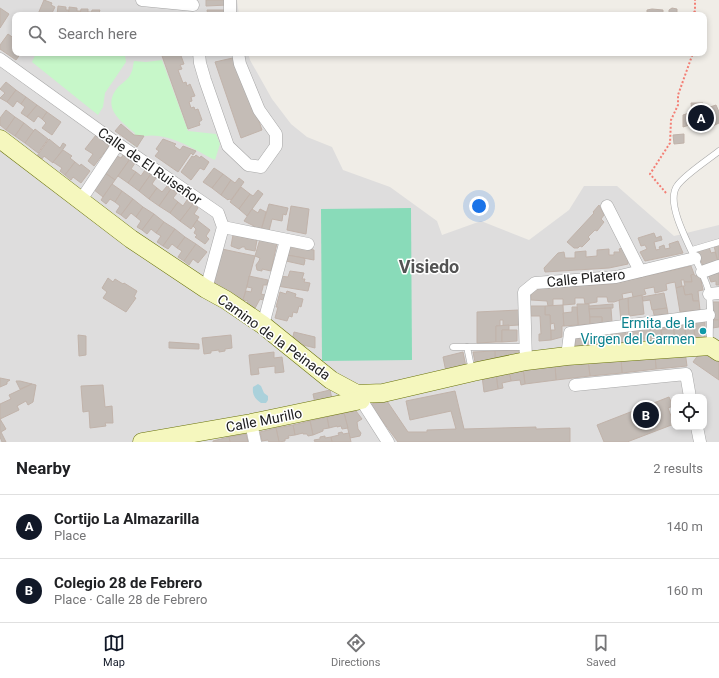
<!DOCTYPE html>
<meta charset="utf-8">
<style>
:root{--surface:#fff;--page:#f6f6f6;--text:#202124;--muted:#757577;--line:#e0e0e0;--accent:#111827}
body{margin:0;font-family:Roboto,sans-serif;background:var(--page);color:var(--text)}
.controls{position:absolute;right:12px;bottom:12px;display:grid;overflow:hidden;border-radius:8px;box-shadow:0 2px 6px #0003}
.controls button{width:36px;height:36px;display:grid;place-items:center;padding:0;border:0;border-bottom:1px solid var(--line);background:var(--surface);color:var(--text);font:20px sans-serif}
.you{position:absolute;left:479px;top:206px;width:14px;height:14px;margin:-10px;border:3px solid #fff;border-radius:50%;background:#1a73e8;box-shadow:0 0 0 6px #1a73e833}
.badge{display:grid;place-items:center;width:26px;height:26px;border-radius:50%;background:var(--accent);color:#fff;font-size:13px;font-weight:700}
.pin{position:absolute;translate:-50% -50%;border:2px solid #fff;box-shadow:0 1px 4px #0006}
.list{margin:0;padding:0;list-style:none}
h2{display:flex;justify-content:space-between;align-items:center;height:52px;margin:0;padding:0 16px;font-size:17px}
h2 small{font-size:13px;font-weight:400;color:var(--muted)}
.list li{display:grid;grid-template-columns:26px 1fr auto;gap:12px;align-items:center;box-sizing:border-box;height:64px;padding:0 16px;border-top:1px solid var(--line)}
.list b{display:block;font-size:15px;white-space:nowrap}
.list p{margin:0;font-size:13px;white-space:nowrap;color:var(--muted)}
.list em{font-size:13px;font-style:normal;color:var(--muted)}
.icon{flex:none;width:22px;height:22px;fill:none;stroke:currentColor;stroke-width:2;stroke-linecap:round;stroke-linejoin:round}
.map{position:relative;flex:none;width:719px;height:442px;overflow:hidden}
.search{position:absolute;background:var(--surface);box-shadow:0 2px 6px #0003;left:12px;right:12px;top:12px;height:44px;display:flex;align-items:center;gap:10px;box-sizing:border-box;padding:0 14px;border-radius:8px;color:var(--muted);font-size:15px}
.sheet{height:180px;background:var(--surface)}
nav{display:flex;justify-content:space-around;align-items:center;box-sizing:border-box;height:56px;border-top:1px solid var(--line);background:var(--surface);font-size:11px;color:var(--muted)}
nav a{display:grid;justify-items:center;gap:2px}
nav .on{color:var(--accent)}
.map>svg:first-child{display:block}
.residential{fill:#dedddd;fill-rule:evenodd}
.park{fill:#c7f7c9}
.pitch{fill:#89dbb9}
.water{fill:#aad1db}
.building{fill:#c4bcb6;stroke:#c1b3aa}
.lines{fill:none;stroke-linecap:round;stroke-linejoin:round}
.lane-casing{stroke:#a7a7a7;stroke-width:7}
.street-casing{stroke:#a7a7a7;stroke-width:13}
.secondary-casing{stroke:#6a730b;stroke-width:19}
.path{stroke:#f37f75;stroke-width:2;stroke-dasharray:2 2;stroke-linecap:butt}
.lane{stroke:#fff;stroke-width:6}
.street{stroke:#fff;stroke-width:12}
.secondary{stroke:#f5f7be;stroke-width:18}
.culture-dot{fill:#0f9aa8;stroke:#fff;stroke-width:1.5}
.labels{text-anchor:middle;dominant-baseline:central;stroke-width:3;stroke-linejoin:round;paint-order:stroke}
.street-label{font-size:14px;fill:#202020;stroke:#fff}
.culture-label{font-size:14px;fill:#0d838f;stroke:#fff;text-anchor:end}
.district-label{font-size:18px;font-weight:bold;fill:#535353;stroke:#fff}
</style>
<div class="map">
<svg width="719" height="442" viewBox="0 0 719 442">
<rect width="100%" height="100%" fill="#f0ede7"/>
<path class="residential" d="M0,0h237l2,15h-224v38h233l2,7 22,39 19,25 16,13 25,10 11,23 47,17 47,34 5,14 39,-14 48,19 40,-30 15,-24h33l57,50 45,-11v217h-719zM674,397h30v30h-30z"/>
<g class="park">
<polygon points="36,53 123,53 125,55 126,62 105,93 103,107 98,115 32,62"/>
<path d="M162,60l26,71 28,3 4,10 -5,16c-22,-11 -46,-28 -71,-24l-7,11 -5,-3 3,-11c-15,-12 -34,-26 -17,-46 4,-4 11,-8 13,-14 2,-3 2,-9 3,-12l12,1z"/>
</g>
<polygon class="pitch" points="411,208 412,360 322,361 321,209"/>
<path class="water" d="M258,384l3,2 3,7 4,3v4l-2,3h-5c-6,-4 -9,-8 -8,-16z"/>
<g class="building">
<polygon points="44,0 52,3 51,5 55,7 51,15 41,15 38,14"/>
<polygon points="206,0 228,0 228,5 206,6"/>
<polygon points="58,6 66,7 66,10 69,10 69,15 57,15"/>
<polygon points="69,7 77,8 77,11 81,11 80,15 69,15"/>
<polygon points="0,8 9,14 0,28"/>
<polygon points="672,8 677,9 677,13 681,13 681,15 669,15 669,10"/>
<polygon points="81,9 88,9 88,12 92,12 91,15 80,15"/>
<polygon points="652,9 663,10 663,15 647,15 647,10"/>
<polygon points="92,10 100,10 99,13 103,13 103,15 91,15"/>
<polygon points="207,10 227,10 228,15 208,15"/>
<polygon points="122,13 158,15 122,15"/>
<polygon points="8,34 15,39 15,53 21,53 16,60 0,49 0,45"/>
<polygon points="161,53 180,53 184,64 180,65 182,69 178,70 183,83 186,82 187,86 190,84 195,96 191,97 192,101 189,102 191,108 194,107 195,110 198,109 202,120 199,122 200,125 188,129"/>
<polygon points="237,57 262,130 241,138 215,62"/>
<polygon points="6,82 16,90 7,102 0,98 5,93 0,89"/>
<polygon points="16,90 26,97 21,104 17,101 13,107 7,102"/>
<polygon points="26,97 37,105 27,117 21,113 25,107 21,104"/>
<polygon points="691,103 703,103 704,109 716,105 719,112 719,123 706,129 702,121 683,127 683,115 692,112"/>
<polygon points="37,105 47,112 42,119 38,116 34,122 27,117"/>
<polygon points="6,110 15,117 6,130 0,125 0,118"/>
<polygon points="47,112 61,122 52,135 42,128 46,123 42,119"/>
<polygon points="15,117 24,123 15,136 6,130"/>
<polygon points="24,123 34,131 25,143 15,136"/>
<polygon points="121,124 134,135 144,136 137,147 115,131"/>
<polygon points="35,129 48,139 38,153 25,143"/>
<polygon points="684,134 684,143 674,144 673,135"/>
<polygon points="96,135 110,145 94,166 88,161 93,154 85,149"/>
<polygon points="49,139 60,148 63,143 66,145 53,163 44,156 42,159 37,156"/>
<polygon points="163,139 176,144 174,146 180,150 183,146 196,151 193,155 191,153 178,172 155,156 159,151 156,149"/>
<polygon points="63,150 72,156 70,158 75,162 65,175 60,171 62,168 53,162"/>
<polygon points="123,155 130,159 115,180 105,173 117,156 121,158"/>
<polygon points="196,155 200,158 201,156 209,162 204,170 200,168 191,180 181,172 192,156 194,157"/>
<polygon points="130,159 135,163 131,169 136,172 128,183 118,176"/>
<polygon points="75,162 80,166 81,164 90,171 81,183 73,177 71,180 65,175"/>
<polygon points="214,168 223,174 212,188 203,182"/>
<polygon points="145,170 151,174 139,191 128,183 136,172 141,176"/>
<polygon points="105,173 115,180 103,197 93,189"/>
<polygon points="151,174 156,178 152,184 157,188 149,199 139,191"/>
<polygon points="223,174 231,180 221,195 212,188"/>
<polygon points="239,178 244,182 231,200 229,199 228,200 221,195 231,180 235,183"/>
<polygon points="112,184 122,191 115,202 110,199 106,204 101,200"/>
<polygon points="167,186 171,189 159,206 149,199 157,188 162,192"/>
<polygon points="241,187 250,194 239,209 230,202"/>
<polygon points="171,189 177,193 173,198 178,202 170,213 159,206"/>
<polygon points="258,190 263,194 247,216 239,209 250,194 253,196"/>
<polygon points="122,191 133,199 121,215 116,212 120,206 115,202"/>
<polygon points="133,199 143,207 136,217 131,213 126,219 121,215"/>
<polygon points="187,200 193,204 180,221 170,213 178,202 183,206"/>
<polygon points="193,204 198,208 194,214 199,217 191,229 180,221"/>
<polygon points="269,204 288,208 286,215 283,214 282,221 272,219 269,231 261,230"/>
<polygon points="599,205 604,215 601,219 604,222 597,231 595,230 588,237 590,239 582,247 580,246 578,248 574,248 567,242 594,213 593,212"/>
<polygon points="291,206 309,209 306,234 287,230"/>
<polygon points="143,207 154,214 142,230 137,227 141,221 136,217"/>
<polygon points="252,209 258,213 260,209 266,212 261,230 254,228 254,226 244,221"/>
<polygon points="154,214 164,222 156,233 151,229 147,234 142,230"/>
<polygon points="197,220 210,230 206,236 209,239 205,244 195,237 197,235 194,233 196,229 193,226"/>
<polygon points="164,222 175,229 163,246 157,242 161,236 156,233"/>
<polygon points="175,229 185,237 177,248 172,244 168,249 163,246"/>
<polygon points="654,233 656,238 661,236 662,240 654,242 656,250 660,249 659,247 664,245 665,249 670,248 669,244 678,241 683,253 645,261 640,252 647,249 645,245 641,246 638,238"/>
<polygon points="233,235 257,240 255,251 245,249 245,247 242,247 239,249 231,246"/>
<polygon points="185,237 196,244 184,261 178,257 182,251 177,248"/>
<polygon points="260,239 277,243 271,271 262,269 262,271 257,270 256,265 259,261 260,258 255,256"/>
<polygon points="196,244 207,252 198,263 193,259 189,265 184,261"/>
<polygon points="719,244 719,262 718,262 714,246"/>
<polygon points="289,246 314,250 314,260 287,255"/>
<polygon points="709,247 711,253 715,252 718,262 703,266 697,251"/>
<polygon points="622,248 628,259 628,264 609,268 545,272 544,268 558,253 564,252 565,258 575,258 575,252 586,251 586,257 597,256 597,250 609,249 609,255 614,255 614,252 620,252 619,249"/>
<polygon points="222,249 255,256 242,304 215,284 214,280"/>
<polygon points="287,255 304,258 305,260 304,265 286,261"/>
<polygon points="691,266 694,274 691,275 692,282 684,282 684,280 681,280 682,286 676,288 675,282 670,283 666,284 667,290 655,293 654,287 644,289 646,294 640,296 633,297 632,292 622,294 623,299 614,302 608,302 607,297 597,297 597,302 585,304 584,298 575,298 575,304 563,305 563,299 553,299 553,305 548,306 547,301 531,300 531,288 612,284"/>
<polygon points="290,271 304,273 302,279 305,279 304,282 310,283 308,291 277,286 280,276 288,277"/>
<polygon points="719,271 719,285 716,285 716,281 711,282 708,274"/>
<polygon points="694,274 695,276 700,275 703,290 698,291 699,301 693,301 692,294 685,295 683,286 685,286 684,282 692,282 691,275"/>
<polygon points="249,276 268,280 267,285 263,285 263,287 261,294 265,295 263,300 260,299 254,310 246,306 248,301 243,300 246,291 251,292 252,288 247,287"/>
<polygon points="108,278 113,282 115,279 123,284 124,283 137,291 134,297 136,298 126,312 103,298 107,292 102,288"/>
<polygon points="683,286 685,295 692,294 693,301 699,301 700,310 680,312 676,288"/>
<polygon points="287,291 296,294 295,297 303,299 301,307 299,306 297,313 293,312 292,317 289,316 287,321 275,318 278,307 276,307 280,292 286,294"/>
<polygon points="664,293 667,308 652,310 650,300 643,301 642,297"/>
<polygon points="642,295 644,314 629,316 628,298"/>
<polygon points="628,298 629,321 621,322 619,300"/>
<polygon points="711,302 719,302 719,320 712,320"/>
<polygon points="577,304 589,304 590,324 578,325"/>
<polygon points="613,304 613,308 589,309 589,306"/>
<polygon points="563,305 564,326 562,326 562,337 551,340 551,330 555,330 554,323 551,324 550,315 545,315 545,306"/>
<polygon points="531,306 545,306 545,315 550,315 551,340 539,341 539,334 541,334 540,316 531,316"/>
<polygon points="572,307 577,307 578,325 564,326 563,313 572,312"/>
<polygon points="611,308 612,322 602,323 602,317 590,317 589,309"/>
<polygon points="667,308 668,314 654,315 653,310"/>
<polygon points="519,310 519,325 503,326 503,320 500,320 500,326 496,326 496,342 477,343 477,312"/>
<polygon points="590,317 602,317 602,323 590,324"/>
<polygon points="705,319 705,337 695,338 693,321"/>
<polygon points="712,320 719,320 719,327 712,328"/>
<polygon points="693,321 695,338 686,338 684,322"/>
<polygon points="684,322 686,339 675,341 673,323"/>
<polygon points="667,323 667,329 661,330 662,342 628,346 627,340 651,337 649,325"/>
<polygon points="667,323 673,323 674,335 662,336 661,330 667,329"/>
<polygon points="509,325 509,330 502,330 502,342 496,342 496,326"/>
<polygon points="649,325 651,337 629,340 627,328"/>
<polygon points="625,329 627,337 629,336 629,340 627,340 628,346 616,347 614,330"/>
<polygon points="502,330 517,330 517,341 502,342"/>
<polygon points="614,330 616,347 600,348 599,339 608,338 608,331"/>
<polygon points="608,331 608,338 598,338 600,348 595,349 593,334"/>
<polygon points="294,332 315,337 315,348 295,343 292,341"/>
<polygon points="593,334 595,349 576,351 574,337"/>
<polygon points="78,335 86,336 86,355 79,356"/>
<polygon points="231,335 232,348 225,349 225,351 219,352 219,350 211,351 211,353 204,354 202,338"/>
<polygon points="169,342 199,344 199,349 169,348"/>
<polygon points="704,347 719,358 719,380 693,362"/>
<polygon points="519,350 519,359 495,363 495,351"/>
<polygon points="495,351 495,363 476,367 473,352"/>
<polygon points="685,351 687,366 656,369 655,354"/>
<polygon points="274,352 274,358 282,357 284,372 275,373 275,366 258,368 259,374 251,375 249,355"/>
<polygon points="463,352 466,367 446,372 443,357"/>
<polygon points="655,354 656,369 622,373 621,358"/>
<polygon points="621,358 622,373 590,376 588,361"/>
<polygon points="588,361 590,376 556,380 555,365"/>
<polygon points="555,365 556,380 525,384 523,368"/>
<polygon points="523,368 525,384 521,385 520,380 511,381 509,371"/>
<polygon points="509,371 511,381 502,383 503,388 498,389 496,374"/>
<polygon points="496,374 498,389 484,392 482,376"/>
<polygon points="0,378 10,380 7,382 7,384 0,387"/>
<polygon points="16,381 20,381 32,384 20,389"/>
<polygon points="32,384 36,385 33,402 28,405 26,401 17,406 19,410 0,419 6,429 1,432 6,442 2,442 0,437 0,404 11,399 9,395"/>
<polygon points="103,385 105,407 112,406 113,423 105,423 106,426 90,428 89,411 83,412 81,386"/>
<polygon points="330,390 332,399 315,403 313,394"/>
<polygon points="455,391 464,429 536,427 536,429 570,428 570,442 398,442 375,411 371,404 387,401 408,432 427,432 427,430 456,429 451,411 410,420 406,401"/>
<polygon points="669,397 673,406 668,408 674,424 627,442 604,442 597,425"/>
<polygon points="356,411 362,419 357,422 358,429 361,433 360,436 350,438 344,413"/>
<polygon points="344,413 348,428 342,429 341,426 337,427 337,426 329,428 327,417"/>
<polygon points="327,417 329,428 323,429 323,431 313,435 310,421"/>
<polygon points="310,421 313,435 308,436 307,434 303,434 303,433 295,435 293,425"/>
<polygon points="293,425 295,435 288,436 289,438 285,439 285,441 279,442 276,428"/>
<polygon points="276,428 279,442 269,442 268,440 262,441 260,432"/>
<polygon points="342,432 343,434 349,433 351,442 332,442 331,437 339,435 338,433"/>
<polygon points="246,434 248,442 230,442 229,437"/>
<polygon points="325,436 325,438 331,437 332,442 315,442 314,440 320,439 320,437"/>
<polygon points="229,437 230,442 213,442 213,441"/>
</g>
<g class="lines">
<g class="lane-casing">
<g id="lane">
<polyline points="692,250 719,242"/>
<path d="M710,344c-1,-18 2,-38 -2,-55 -6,-24 -46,-82 -31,-103 6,-10 32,-27 42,-35"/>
<polyline points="453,347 525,347"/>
<polyline points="467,347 472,371"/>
</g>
</g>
<g class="street-casing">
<g id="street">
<polyline points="142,0 193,5"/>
<polyline points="230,0 230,15"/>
<polyline points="199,53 200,63 205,80 228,146 248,165 261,167 276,146 276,134 259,110 240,64 238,53"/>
<polyline points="0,59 118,144 218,213 223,227"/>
<polyline points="81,200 118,144"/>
<polyline points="607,206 640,271"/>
<polyline points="223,227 308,244"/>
<polyline points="702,272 719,266"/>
<polyline points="206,289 223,227"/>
<polyline points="709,294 719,293"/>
<polyline points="263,325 286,240"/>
<polyline points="567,356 570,333 709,315"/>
<polyline points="526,361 524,292 535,283 616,277 695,258"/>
<polyline points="575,385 686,374 690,397"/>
<polyline points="358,395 388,442"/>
<polyline points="251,423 255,442"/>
<polyline points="697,427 700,442"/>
</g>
</g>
<g class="secondary-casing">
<g id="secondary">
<polyline points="0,139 131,239 206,289 226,300 263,325 331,380 357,394 383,393 473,372 526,361 567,356 710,346 719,352"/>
<polyline points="142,442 251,423 361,400"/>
</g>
</g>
<g class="path">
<polyline points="691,15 695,11 695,0"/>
<polyline points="666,193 650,174 670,143 671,120 678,105 678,95 693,53"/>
</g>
<use href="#lane" class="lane"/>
<use href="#street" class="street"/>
<use href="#secondary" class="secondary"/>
</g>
<circle class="culture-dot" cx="703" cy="331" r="4"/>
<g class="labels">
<g class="street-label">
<text transform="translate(150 166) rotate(35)">Calle de El Ruiseñor</text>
<text transform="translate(586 278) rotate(-6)">Calle Platero</text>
<text transform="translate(274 337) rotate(36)">Camino de la Peinada</text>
<text transform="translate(264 420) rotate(-11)">Calle Murillo</text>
</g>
<g class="culture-label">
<text x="695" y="323">Ermita de la<tspan x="695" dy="16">Virgen del Carmen</tspan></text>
</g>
<g class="district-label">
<text x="429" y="266">Visiedo</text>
</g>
</g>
</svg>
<div class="controls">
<button><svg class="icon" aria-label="locate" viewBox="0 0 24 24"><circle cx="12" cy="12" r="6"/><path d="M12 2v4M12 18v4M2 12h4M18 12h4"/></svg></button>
</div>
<div class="you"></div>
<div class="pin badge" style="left:701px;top:118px">A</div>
<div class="pin badge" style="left:646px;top:415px">B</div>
<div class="search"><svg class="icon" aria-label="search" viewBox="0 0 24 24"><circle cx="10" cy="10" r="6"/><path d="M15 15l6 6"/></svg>Search here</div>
</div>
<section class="sheet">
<h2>Nearby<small>2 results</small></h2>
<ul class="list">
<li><span class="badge">A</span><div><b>Cortijo La Almazarilla</b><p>Place</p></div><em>140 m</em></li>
<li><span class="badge">B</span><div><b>Colegio 28 de Febrero</b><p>Place · Calle 28 de Febrero</p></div><em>160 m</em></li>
</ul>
</section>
<nav>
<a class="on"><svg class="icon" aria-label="map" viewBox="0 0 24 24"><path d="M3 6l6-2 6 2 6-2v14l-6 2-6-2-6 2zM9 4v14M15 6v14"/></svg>Map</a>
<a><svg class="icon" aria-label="directions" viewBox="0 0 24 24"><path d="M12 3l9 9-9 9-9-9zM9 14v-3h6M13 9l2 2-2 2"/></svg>Directions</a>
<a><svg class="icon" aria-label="saved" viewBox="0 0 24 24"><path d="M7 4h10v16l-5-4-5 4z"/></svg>Saved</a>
</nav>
